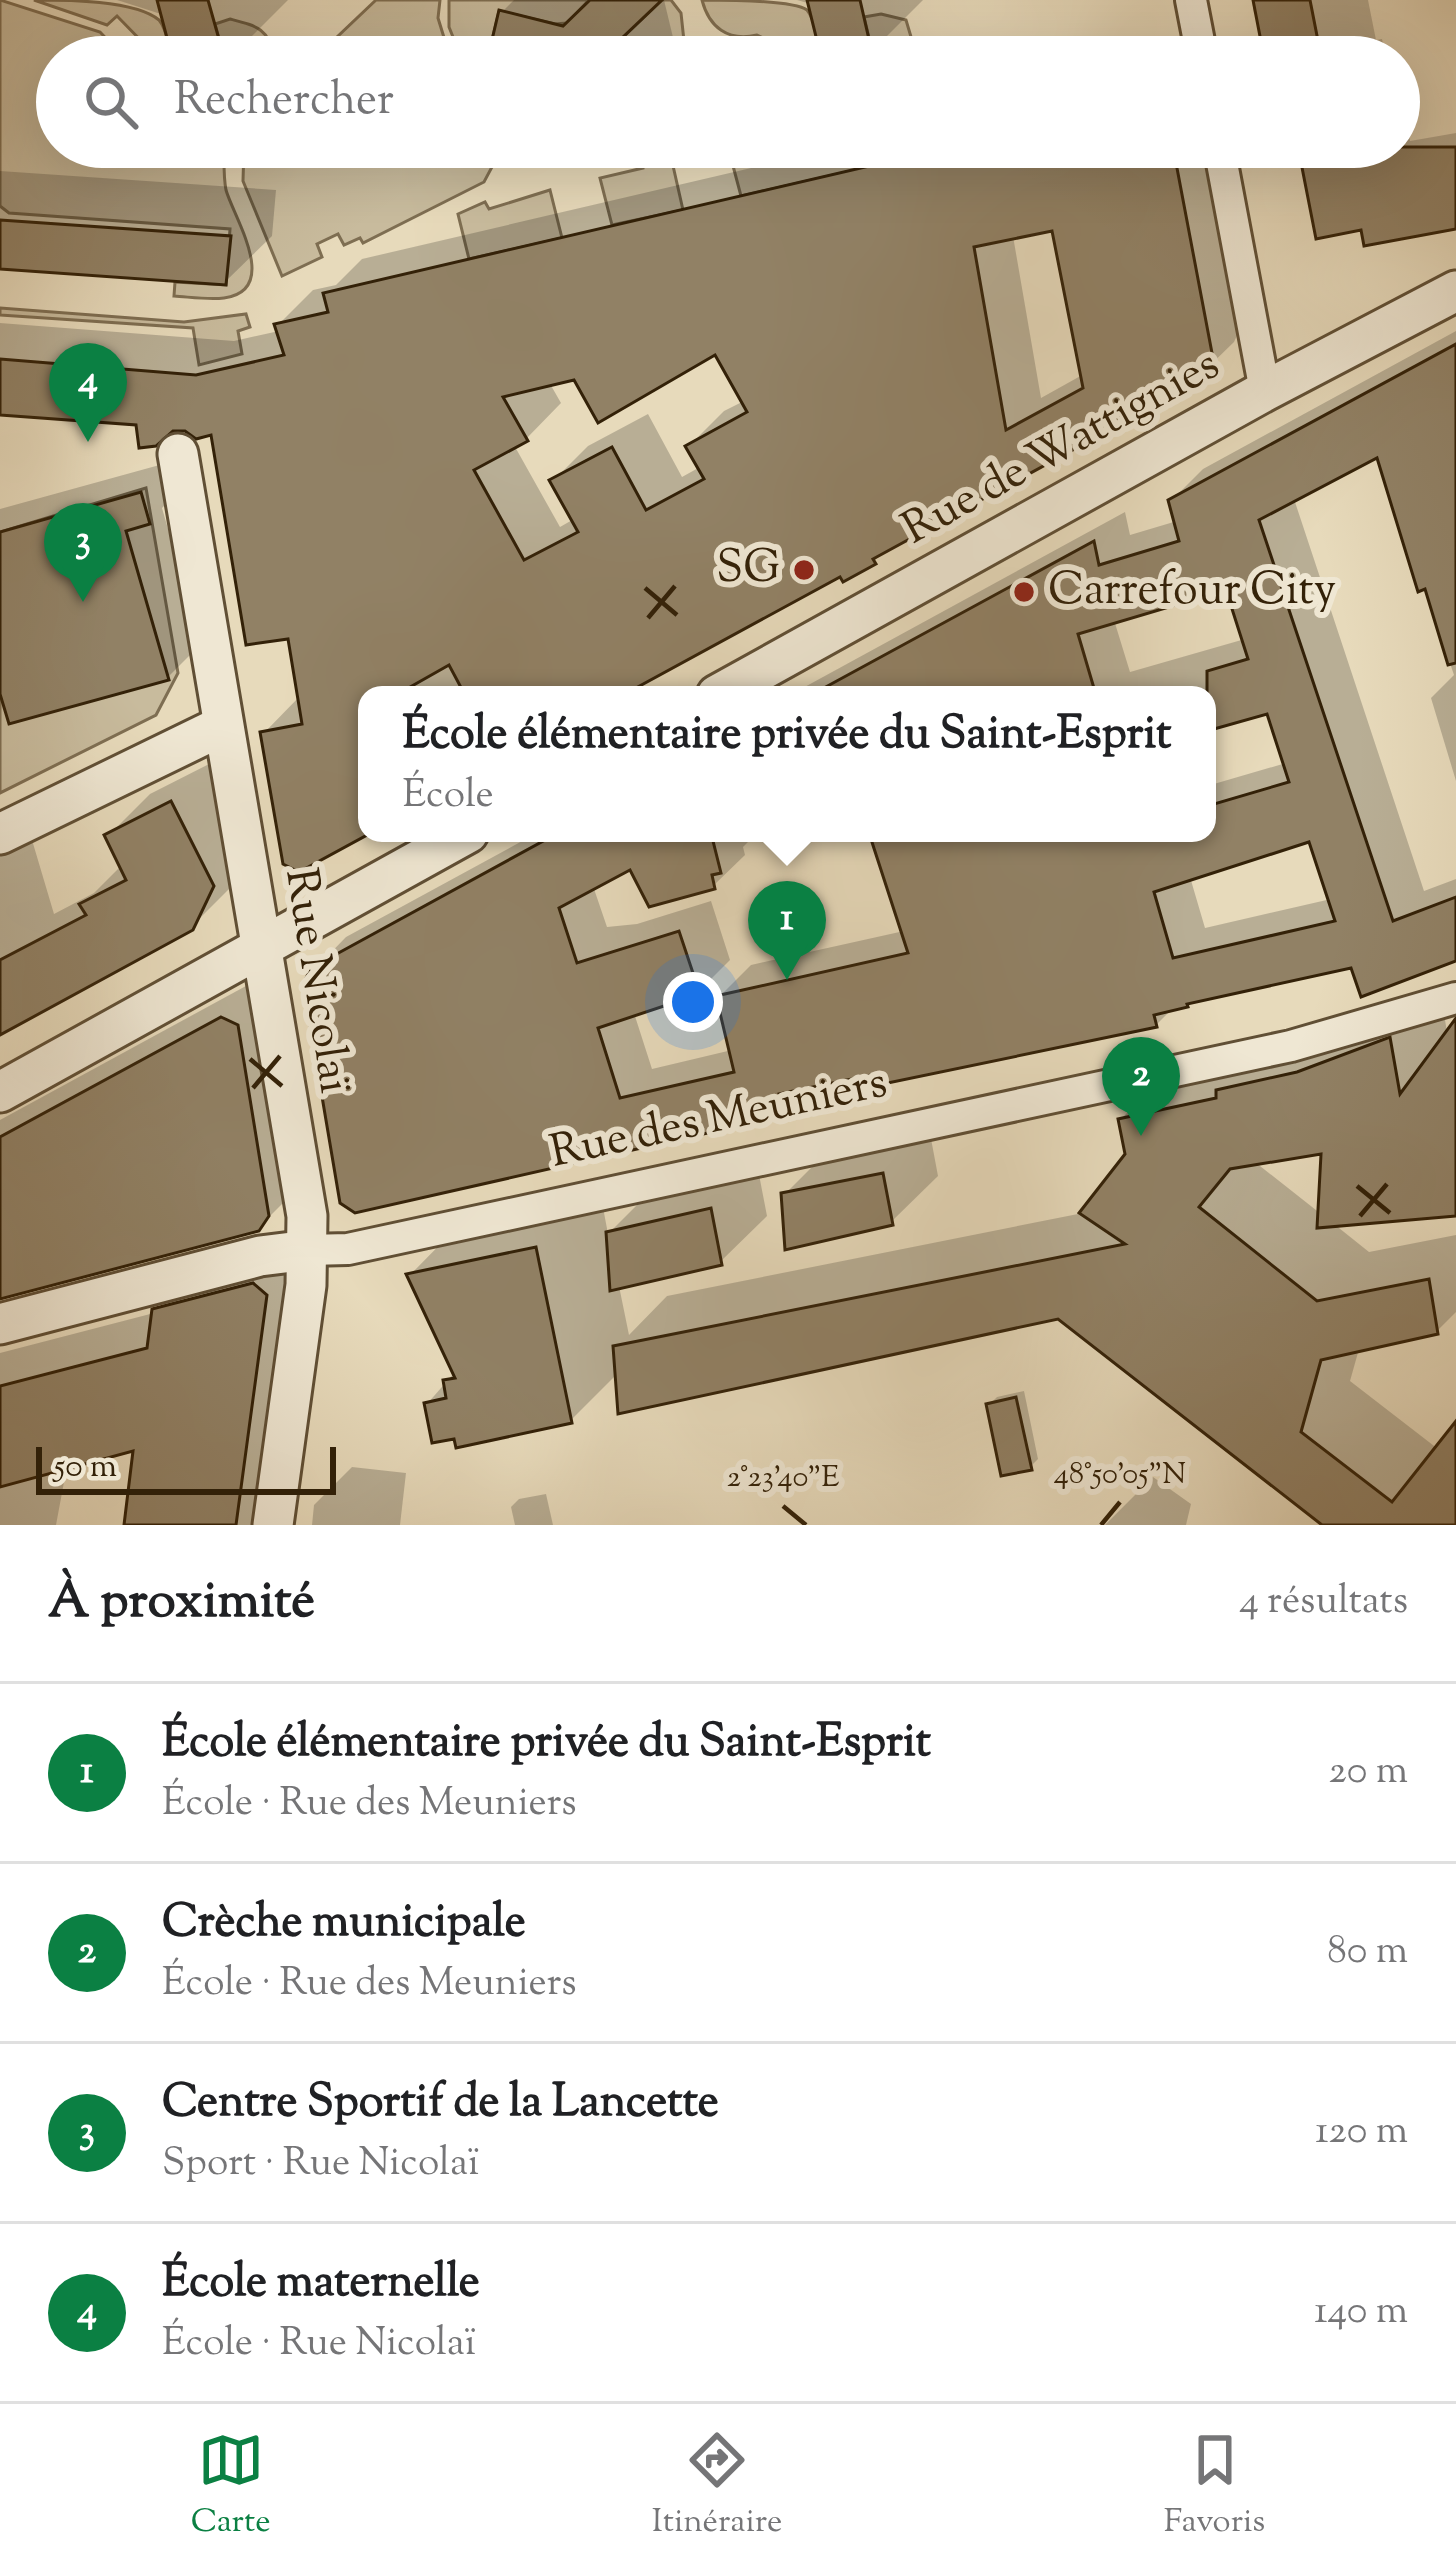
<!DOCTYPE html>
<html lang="fr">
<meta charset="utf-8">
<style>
:root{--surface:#fff;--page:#f6f6f6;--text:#202124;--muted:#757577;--line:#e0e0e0;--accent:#0b8043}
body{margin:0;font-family:"Sorts Mill Goudy",serif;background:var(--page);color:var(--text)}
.scale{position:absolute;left:36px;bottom:30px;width:300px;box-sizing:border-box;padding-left:12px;border:6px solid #332108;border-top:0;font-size:33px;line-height:42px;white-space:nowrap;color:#332108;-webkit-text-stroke:9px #efe7d3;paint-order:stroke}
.you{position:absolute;left:693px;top:1002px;width:42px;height:42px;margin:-30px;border:9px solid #fff;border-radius:50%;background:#1a73e8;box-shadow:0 0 0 18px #1a73e833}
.badge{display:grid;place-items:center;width:78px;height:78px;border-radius:50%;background:var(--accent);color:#fff;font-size:39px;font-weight:700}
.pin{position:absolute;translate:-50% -99px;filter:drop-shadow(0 3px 6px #0008)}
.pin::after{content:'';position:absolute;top:63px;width:42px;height:36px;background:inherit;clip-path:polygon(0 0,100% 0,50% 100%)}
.popup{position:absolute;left:358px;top:686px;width:858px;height:156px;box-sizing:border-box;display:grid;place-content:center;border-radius:24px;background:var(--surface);filter:drop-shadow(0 3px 9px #0005);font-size:39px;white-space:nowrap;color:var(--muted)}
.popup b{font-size:45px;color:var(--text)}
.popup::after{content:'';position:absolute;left:50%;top:100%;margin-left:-24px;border:24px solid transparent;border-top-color:var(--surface)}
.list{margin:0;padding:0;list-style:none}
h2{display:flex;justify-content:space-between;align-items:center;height:156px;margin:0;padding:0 48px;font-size:51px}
h2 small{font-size:39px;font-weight:400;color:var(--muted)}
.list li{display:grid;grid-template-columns:78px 1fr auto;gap:36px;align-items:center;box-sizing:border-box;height:180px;padding:0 48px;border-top:3px solid var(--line)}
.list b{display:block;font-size:45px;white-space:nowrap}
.list p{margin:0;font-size:39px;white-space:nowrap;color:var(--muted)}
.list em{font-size:39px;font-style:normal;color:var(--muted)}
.icon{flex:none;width:66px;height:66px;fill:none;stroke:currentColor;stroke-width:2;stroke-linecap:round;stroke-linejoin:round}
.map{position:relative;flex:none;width:1456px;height:1525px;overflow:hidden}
.search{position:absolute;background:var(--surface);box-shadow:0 12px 48px #0002;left:36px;right:36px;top:36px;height:132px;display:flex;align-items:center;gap:30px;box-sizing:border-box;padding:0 42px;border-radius:66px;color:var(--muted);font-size:45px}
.sheet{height:876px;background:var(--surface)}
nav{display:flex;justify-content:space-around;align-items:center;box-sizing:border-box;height:168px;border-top:3px solid var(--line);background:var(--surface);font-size:33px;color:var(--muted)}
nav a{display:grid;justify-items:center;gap:6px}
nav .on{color:var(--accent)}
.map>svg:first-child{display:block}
.green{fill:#c8bb9d;stroke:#7e6e52;stroke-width:3}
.shadow{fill:#0003;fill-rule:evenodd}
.building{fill:#918165;stroke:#332108;stroke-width:3;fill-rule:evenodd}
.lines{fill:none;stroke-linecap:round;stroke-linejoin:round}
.pedestrian-casing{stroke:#604f35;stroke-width:36}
.minor-casing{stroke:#604f35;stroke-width:45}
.pedestrian{stroke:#efe7d3;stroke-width:30}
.minor{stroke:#efe7d3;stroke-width:39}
.ticks{fill:none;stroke:#332108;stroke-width:4.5}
.poi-dot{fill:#8f2418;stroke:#efe7d3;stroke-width:4.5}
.labels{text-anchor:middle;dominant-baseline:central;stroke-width:12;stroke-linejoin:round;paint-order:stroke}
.street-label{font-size:45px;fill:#332108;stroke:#efe7d3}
.poi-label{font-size:45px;fill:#332108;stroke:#efe7d3;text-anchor:end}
.ticks-label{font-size:30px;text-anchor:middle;fill:#332108;stroke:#efe7d3;stroke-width:12;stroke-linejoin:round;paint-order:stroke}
</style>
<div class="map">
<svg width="1456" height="1525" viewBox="0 0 1456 1525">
<rect width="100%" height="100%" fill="#e7dabb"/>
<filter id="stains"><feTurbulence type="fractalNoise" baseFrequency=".00167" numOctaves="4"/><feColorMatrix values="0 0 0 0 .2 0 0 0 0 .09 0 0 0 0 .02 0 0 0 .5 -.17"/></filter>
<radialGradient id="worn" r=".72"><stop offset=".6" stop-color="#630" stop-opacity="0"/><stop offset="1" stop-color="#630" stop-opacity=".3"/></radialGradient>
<g class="green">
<path d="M0,0l100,32 24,25h-67v90h154l13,13c0,10 0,20 2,30 7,26 56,100 -2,108 -16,2 -34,-1 -50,-2l1,-14 51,3 4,-56 -221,-16 -9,-7z"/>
<path d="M34,0c32,0 101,0 125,20 8,9 9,25 13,37h-15l-40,-41 -10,9z"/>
<polygon points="376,0 440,0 438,18 450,57 316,57"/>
<polygon points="449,0 589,0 567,23 555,24 499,11 488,57 461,57 449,27"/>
<polygon points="662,0 671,0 681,13 684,41 668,57 631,57 618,42"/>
<path d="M702,0c23,0 91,0 105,10 9,11 11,33 14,47h-51l-3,-17 -10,-5c-29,7 -48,-8 -55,-35z"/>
<polygon points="881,14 906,20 917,57 864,57 873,54 864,17"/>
<path d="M230,19c27,7 38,9 45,38h-51l-9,-33z"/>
<polygon points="244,147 489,147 493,165 484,182 363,243 360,238 344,245 338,234 317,244 322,257 282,276 243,181"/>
<polygon points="728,147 882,147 886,163 741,196"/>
<polygon points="669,148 683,210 612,225 600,178 643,168 642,155"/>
<polygon points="550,190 562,238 469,259 458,214 485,202 489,209"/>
<polygon points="0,308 184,322 246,314 250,327 238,331 242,354 199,365 193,328 0,315"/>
<polygon points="146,488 178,673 156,715 0,793 0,532"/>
</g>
<g class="shadow">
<polygon points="117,0 288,0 231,57 175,57 164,15"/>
<polygon points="514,0 664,0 677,54 491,57 502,12"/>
<polygon points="797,0 923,0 871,52 852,57 824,57 811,4"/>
<polygon points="1252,0 1368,0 1376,40 1382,39 1386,57 1267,57 1259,13 1254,13"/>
<polygon points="1112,47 1114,57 1063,57"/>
<polygon points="1400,80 1410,141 1456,133 1456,226 1364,227 1301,147 1399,147"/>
<path d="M841,147h373l32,169 -12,26 -37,36 -309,170 -14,13 -33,12 -224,122h-250v136l-103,-98 36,-37 -9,-60 -77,-205 -214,-19v-89l234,18 45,-10 -1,-6 35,-35 23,-5 26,-26zM1054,228l30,146 -43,24 -28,-162zM716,351l28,50 -20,10 -35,35 11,21 -18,10 -34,-63 -60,32 -35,35 21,38 -14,8 -46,-82 12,-6 35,-36 -12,-21z"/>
<polygon points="0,171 276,190 272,236 225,282 0,266"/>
<path d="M1456,331v450l-25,-83 23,-23 -75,-222 -85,46 130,392 32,-12v79l-103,7 -179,42 -18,18 -347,60 -28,28 -425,96 -42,-239 32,-33 191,-104h213l1,6 -8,8 2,8 -32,31 -81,-20 -39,20 14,41 30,-3 74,-23 19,59 -32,32 -64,21 18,56 80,-19 -13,-53 32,-32 153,-34 -32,-98h335v-47l79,-23 -18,-52 -61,19v-35h-417l335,-183 5,23 47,-14 -6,-20 32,-32zM1228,586l17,53 -115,33 -16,-52zM1311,838l20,61 -126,29 -15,-51z"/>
<polygon points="174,461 182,488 162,508 201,644 168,677 0,683 0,509"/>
<polygon points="213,762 234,884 191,927 0,1031 0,856 32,840 54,914 94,893 122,865 108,836 150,794"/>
<polygon points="266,975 302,1184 257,1229 0,1296 0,1120"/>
<path d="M1440,989l7,43 9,-9v190l-122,11 35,28 87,-17v77l-19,19 -78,18 -9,32 88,68 18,-21v97h-66l-6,-4 -4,4h-53l-268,-209 -441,57 -48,48 -143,-17 28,-32 -45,-97 62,-63 127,-26 9,48 48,-48 101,-22 10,52 -47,46 -101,24 10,49 38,-39 416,-83 45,-58 -7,-36 50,-50zM1324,1150l-3,64 -66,-52z"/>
<polygon points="929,1128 938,1176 891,1222 784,1195 831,1148"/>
<polygon points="301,1237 275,1525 127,1525 137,1447 67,1466 56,1525 0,1525 0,1353 154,1313 202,1263"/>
<polygon points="1024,1391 1038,1459 1030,1467 989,1405 997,1397"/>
<polygon points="352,1467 406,1473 400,1525 312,1525 314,1505"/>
<polygon points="1153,1477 1191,1504 1186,1525 1105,1525"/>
<polygon points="546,1494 553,1525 515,1525 511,1507 519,1499"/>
</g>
<g class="building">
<polygon points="157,0 208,0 224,57 172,57"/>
<polygon points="590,0 662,0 620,40 641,45 640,57 488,57 499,10 563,26"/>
<polygon points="807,0 860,0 873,57 821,57"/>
<polygon points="1253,0 1310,0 1319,46 1312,48 1314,57 1264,57"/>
<path d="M951,147h222l39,206 -13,28 -326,178 3,5 -33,18 -3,-5 -217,118h-158l-16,-30 -53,30h-29v140l-68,37 -16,-8 -23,-132 42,-8 -14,-85 -42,6 -35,-210 -15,4 -11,-8h-12l-17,15 -17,2 -3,-23 -136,-10v-56l196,16 88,-20 -10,-31 54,-12 -5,-19zM1052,231l31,157 -77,42 -32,-183zM715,355l32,57 -62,34 19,33 -58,31 -34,-63 -63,33 29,52 -54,28 -50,-90 54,-29 -25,-44 71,-17 24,43z"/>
<polygon points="1298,147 1456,147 1456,229 1364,246 1361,230 1316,239"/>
<polygon points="0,220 231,236 226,285 0,269"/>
<path d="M1456,344v319l-8,2 -23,-76 -7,3 -41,-134 -118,62 134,401 63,-24v64l-95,36 -10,-29 -164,36 1,3 -34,8 3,12 -274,57 -2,-11 -102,21 4,22 -40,9 -388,88 -15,-10 -37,-219 8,-16 247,-135h153l10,40 -9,2 3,14 -66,18 -19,-37 -71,38 18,55 102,-32 21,63 -102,34 22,70 114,-26 -18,-76 192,-43 -39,-120h338v-27l82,-24 -22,-68 -60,17v-60l41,-12 -22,-69 -148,44 18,61h-285l283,-154 5,24 80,-24 -11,-41zM1309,842l26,79 -162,37 -19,-66z"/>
<polygon points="141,492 150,524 126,531 169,680 9,724 0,694 0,532"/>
<polygon points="171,801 214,886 193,930 0,1035 0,960 86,915 79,904 126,880 104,835"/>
<polygon points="221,1017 238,1025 269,1216 259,1231 0,1299 0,1137"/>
<polygon points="1456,1018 1456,1216 1317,1228 1321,1154 1230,1169 1199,1207 1317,1301 1429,1279 1438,1334 1321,1360 1301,1432 1392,1502 1456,1421 1456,1525 1322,1525 1058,1319 618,1414 613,1346 1125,1244 1079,1213 1125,1154 1118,1119 1216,1098 1216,1090 1297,1072 1390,1037 1400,1094"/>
<polygon points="883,1173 893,1225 785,1250 781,1193"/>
<polygon points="711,1208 722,1265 610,1291 606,1232"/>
<polygon points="536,1247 572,1423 456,1448 454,1439 432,1443 424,1403 446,1398 443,1380 455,1378 406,1274"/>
<polygon points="253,1283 267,1295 236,1525 124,1525 133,1451 0,1487 0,1386 147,1348 152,1309"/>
<polygon points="1016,1397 1032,1470 1001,1476 986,1404"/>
</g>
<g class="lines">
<g class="pedestrian-casing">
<g id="pedestrian">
<polyline points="1191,0 1202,57"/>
<polyline points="1219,147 1265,391"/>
<polyline points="308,1250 348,1249 1291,1046 1456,998"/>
</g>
</g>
<g class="minor-casing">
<g id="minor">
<polyline points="178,454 307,1216 306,1285 273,1525"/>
<polyline points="717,695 1265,391 1456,291"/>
<polyline points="0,834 222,726"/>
<polyline points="0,1092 468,833"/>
<polyline points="0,1324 260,1256 308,1250"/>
</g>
</g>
<use href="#pedestrian" class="pedestrian"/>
<use href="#minor" class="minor"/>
</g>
<path class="ticks" d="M645,588l32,27M648,618l27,-32M250,1059l32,27M253,1088l27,-32M1357,1186l33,27M1360,1216l27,-32M783,1506l23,19M1101,1525l19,-23"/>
<g class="poi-dot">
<circle cx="804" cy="570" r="12"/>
<circle cx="1024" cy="592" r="12"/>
</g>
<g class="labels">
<g class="street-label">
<text transform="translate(1062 449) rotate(-29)">Rue de Wattignies</text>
<text transform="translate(315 981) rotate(81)">Rue Nicolaï</text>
<text transform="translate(719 1120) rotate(-12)">Rue des Meuniers</text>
</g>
<g class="poi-label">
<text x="780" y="570">SG</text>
<text x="1048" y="592" text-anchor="start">Carrefour City</text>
</g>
</g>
<g class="ticks-label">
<text x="1120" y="1483">48°50'05"N</text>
<text x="783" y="1486">2°23'40"E</text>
</g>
<rect width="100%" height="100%" filter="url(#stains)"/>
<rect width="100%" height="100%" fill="url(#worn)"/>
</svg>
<div class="scale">50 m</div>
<div class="you"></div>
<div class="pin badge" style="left:787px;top:980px">1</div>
<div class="popup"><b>École élémentaire privée du Saint-Esprit</b>École</div>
<div class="pin badge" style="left:1141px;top:1136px">2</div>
<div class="pin badge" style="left:83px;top:602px">3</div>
<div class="pin badge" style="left:88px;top:442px">4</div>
<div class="search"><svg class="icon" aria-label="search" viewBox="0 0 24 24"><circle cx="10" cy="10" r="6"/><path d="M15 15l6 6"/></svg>Rechercher</div>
</div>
<section class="sheet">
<h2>À proximité<small>4 résultats</small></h2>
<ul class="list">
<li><span class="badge">1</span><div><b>École élémentaire privée du Saint-Esprit</b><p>École · Rue des Meuniers</p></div><em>20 m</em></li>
<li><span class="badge">2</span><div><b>Crèche municipale</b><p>École · Rue des Meuniers</p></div><em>80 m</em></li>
<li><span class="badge">3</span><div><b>Centre Sportif de la Lancette</b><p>Sport · Rue Nicolaï</p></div><em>120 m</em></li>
<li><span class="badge">4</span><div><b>École maternelle</b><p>École · Rue Nicolaï</p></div><em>140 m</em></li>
</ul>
</section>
<nav>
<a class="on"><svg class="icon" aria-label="map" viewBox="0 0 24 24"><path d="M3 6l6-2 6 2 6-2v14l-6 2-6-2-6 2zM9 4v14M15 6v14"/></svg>Carte</a>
<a><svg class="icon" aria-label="directions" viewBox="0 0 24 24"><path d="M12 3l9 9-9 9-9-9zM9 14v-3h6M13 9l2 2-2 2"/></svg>Itinéraire</a>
<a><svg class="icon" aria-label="saved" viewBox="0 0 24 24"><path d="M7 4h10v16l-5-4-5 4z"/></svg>Favoris</a>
</nav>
